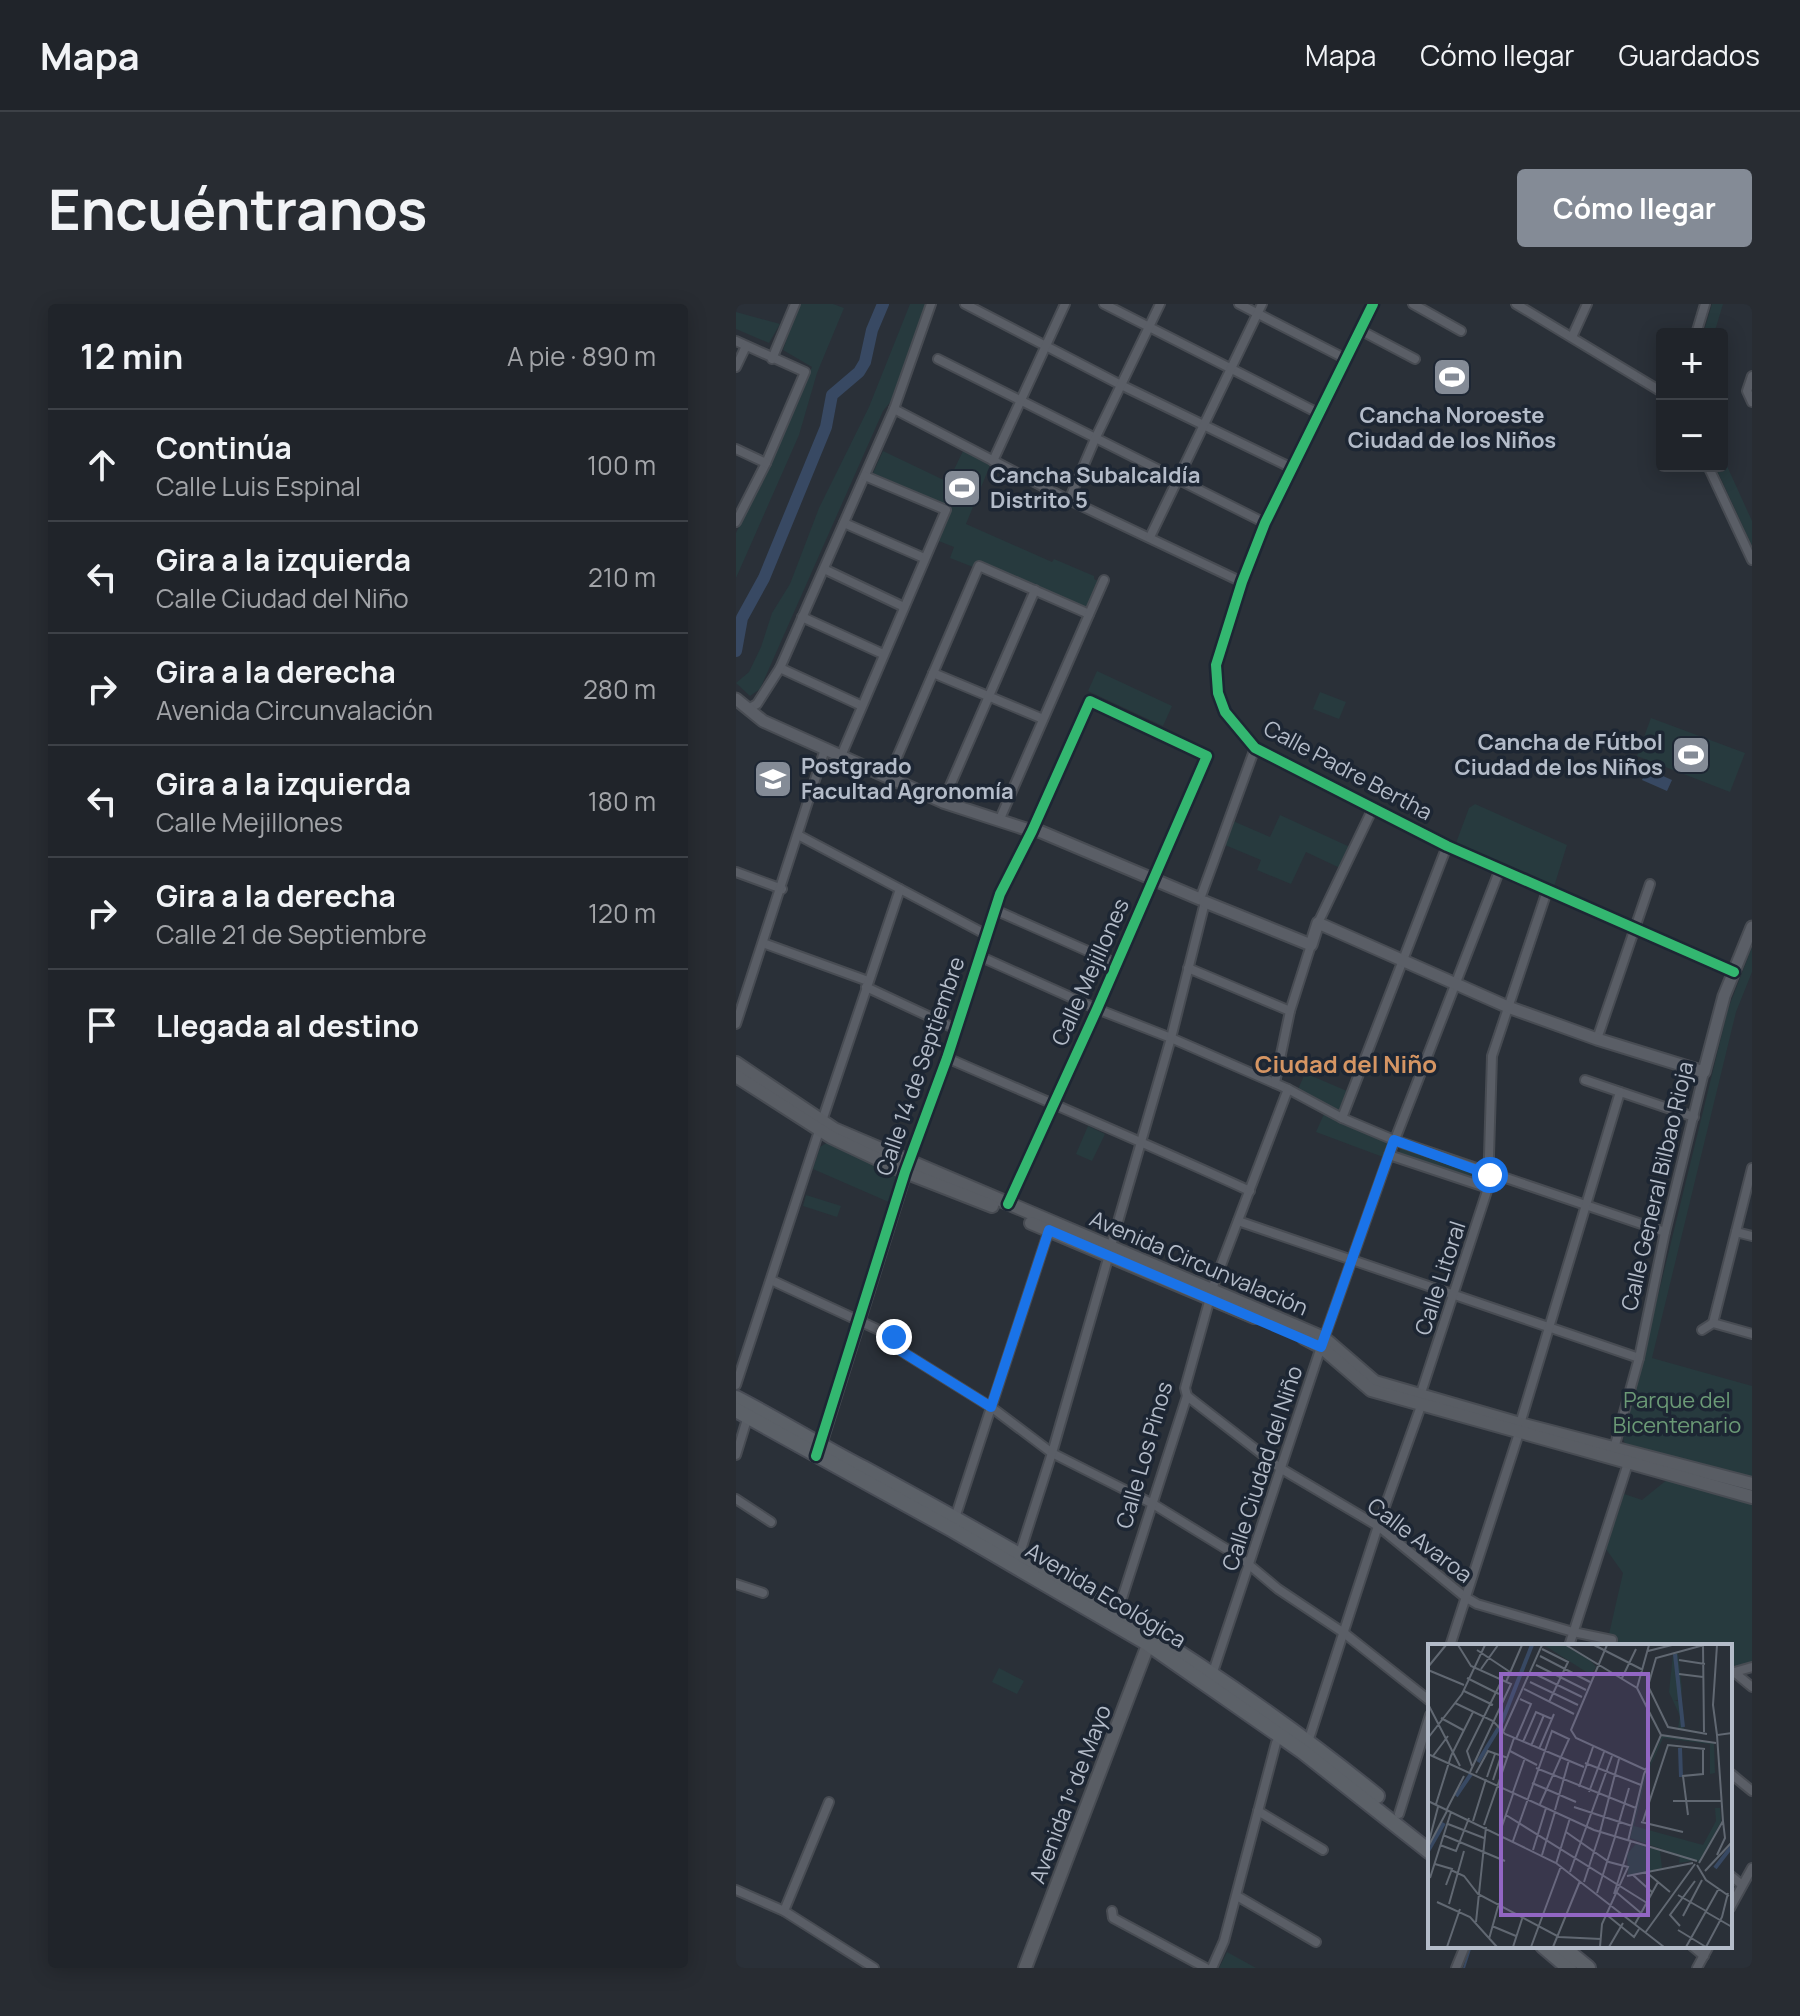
<!DOCTYPE html>
<html lang="es">
<meta charset="utf-8">
<style>
:root{--surface:#20242a;--page:#282c32;--text:#f1f3f6;--muted:#a2a4a8;--line:#3d4147;--accent:#848b96}
body{margin:0;font-family:Manrope,sans-serif;background:var(--page);color:var(--text)}
.controls{position:absolute;right:24px;top:24px;display:grid;overflow:hidden;border-radius:8px;box-shadow:0 4px 20px #0003}
.controls button{width:72px;height:72px;display:grid;place-items:center;padding:0;border:0;border-bottom:2px solid var(--line);background:var(--surface);color:var(--text);font:40px sans-serif}
.stop{position:absolute;width:24px;height:24px;margin:-18px;border:6px solid #1a73e8;border-radius:50%;background:#fff}
.stop.end{background:#1a73e8;border-color:#fff;box-shadow:0 2px 8px #0008}
.list{margin:0;padding:0;list-style:none}
h2{display:flex;justify-content:space-between;align-items:center;height:104px;margin:0;padding:0 32px;font-size:34px}
h2 small{font-size:26px;font-weight:400;color:var(--muted)}
.list li{display:grid;grid-template-columns:52px 1fr auto;gap:24px;align-items:center;box-sizing:border-box;height:112px;padding:0 32px;border-top:2px solid var(--line)}
.list b{display:block;font-size:30px;white-space:nowrap}
.list p{margin:0;font-size:26px;white-space:nowrap;color:var(--muted)}
.list em{font-size:26px;font-style:normal;color:var(--muted)}
.icon{flex:none;width:44px;height:44px;fill:none;stroke:currentColor;stroke-width:2;stroke-linecap:round;stroke-linejoin:round}
.map{position:relative;flex:none;width:1016px;height:1664px;overflow:hidden;border-radius:8px}
header{display:flex;align-items:center;gap:48px;box-sizing:border-box;height:112px;padding:0 40px;background:var(--surface);border-bottom:2px solid var(--line)}
header strong{font-size:38px}
nav{display:flex;gap:44px;margin-inline-start:auto;font-size:28px}
.intro{display:flex;align-items:center;justify-content:space-between;box-sizing:border-box;height:192px;padding:0 48px}
h1{margin:0;font-size:56px}
.button{padding:20px 36px;border-radius:8px;background:var(--accent);color:#fff;font-size:28px;font-weight:700}
main{display:flex;gap:48px;padding:0 48px}
aside{flex:1;background:var(--surface);border-radius:8px;box-shadow:0 4px 20px #0003}
.map>svg:first-child{display:block}
.green{fill:#273a3e}
.water{fill:#384963}
.lines{fill:none;stroke-linecap:round;stroke-linejoin:round}
.stream{stroke:#384963;stroke-width:2}
.river{stroke:#384963;stroke-width:12}
.minor-casing{stroke:#484c53;stroke-width:12}
.tertiary-casing{stroke:#484c53;stroke-width:15}
.secondary-casing{stroke:#484c53;stroke-width:16}
.primary-casing{stroke:#484c55;stroke-width:18}
.minor{stroke:#5a5e66;stroke-width:8}
.tertiary{stroke:#5a5e66;stroke-width:11}
.secondary{stroke:#595d64;stroke-width:12}
.primary{stroke:#5c6168;stroke-width:14}
.cycleway-casing{stroke:#1d2633;stroke-width:15}
.cycleway{stroke:#33b770;stroke-width:10}
.route{stroke:#1a73e8;stroke-width:10}
.labels{text-anchor:middle;dominant-baseline:central;stroke-width:7;stroke-linejoin:round;paint-order:stroke}
.poi-label{font-size:22px;font-weight:bold;fill:#b4bcc9;stroke:#1d2633;text-anchor:start}
.street-label{font-size:22px;fill:#b4bcc9;stroke:#1d2633}
.park-label{font-size:22px;fill:#6b9a76;stroke:#1d2633}
.neighbourhood-label{font-size:24px;font-weight:bold;fill:#d59563;stroke:#1d2633}
.inset-river{fill:none;stroke:#384963;stroke-width:4}
.inset-road{fill:none;stroke:#616872;stroke-width:2}
.view{fill:#9266c3;fill-opacity:0.15;stroke:#9266c3;stroke-width:4}
.inset-edge{fill:none;stroke:#b4bcc9;stroke-width:4}
</style>
<header>
<strong>Mapa</strong>
<nav><a>Mapa</a><a>Cómo llegar</a><a>Guardados</a></nav>
</header>
<div class="intro"><h1>Encuéntranos</h1><a class="button">Cómo llegar</a></div>
<main>
<aside>
<h2>12 min<small>A pie · 890 m</small></h2>
<ul class="list">
<li><svg class="icon" aria-label="ahead" viewBox="0 0 24 24"><path d="M12 20V5M6 11l6-6 6 6"/></svg><div><b>Continúa</b><p>Calle Luis Espinal</p></div><em>100 m</em></li>
<li><svg class="icon" aria-label="left" viewBox="0 0 24 24"><path d="M17 20v-9H6M10 6l-5 5 5 5"/></svg><div><b>Gira a la izquierda</b><p>Calle Ciudad del Niño</p></div><em>210 m</em></li>
<li><svg class="icon" aria-label="right" viewBox="0 0 24 24"><path d="M7 20v-9h11M14 6l5 5-5 5"/></svg><div><b>Gira a la derecha</b><p>Avenida Circunvalación</p></div><em>280 m</em></li>
<li><svg class="icon" aria-label="left" viewBox="0 0 24 24"><path d="M17 20v-9H6M10 6l-5 5 5 5"/></svg><div><b>Gira a la izquierda</b><p>Calle Mejillones</p></div><em>180 m</em></li>
<li><svg class="icon" aria-label="right" viewBox="0 0 24 24"><path d="M7 20v-9h11M14 6l5 5-5 5"/></svg><div><b>Gira a la derecha</b><p>Calle 21 de Septiembre</p></div><em>120 m</em></li>
<li><svg class="icon" aria-label="arrive" viewBox="0 0 24 24"><path d="M6 21V4h12l-3 4 3 4H6"/></svg><div><b>Llegada al destino</b></div></li>
</ul>
</aside>
<div class="map">
<svg width="1016" height="1664" viewBox="0 0 1016 1664">
<rect width="100%" height="100%" fill="#2a3038"/>
<g class="green">
<polygon points="63,0 97,0 108,4 81,69 63,131 0,274 0,229 76,63 47,46"/>
<polygon points="174,0 191,0 160,91 147,107 24,385 14,392 0,379 13,368 25,343 36,309 54,280 83,204 133,103"/>
<polygon points="976,0 987,0 978,30 967,30"/>
<polygon points="0,8 44,20 33,39 0,25"/>
<polygon points="715,55 732,83 717,92 700,64"/>
<polygon points="228,145 255,159 230,220 316,258 318,255 358,272 358,275 364,278 353,301 347,303 243,258 237,263 214,254 218,243 200,236 214,203 137,169 147,147 212,178"/>
<polygon points="986,151 1016,217 1016,242 979,162 986,162"/>
<polygon points="361,367 436,402 427,422 352,387"/>
<polygon points="584,388 610,398 603,415 577,405"/>
<polygon points="915,414 1009,449 994,488 901,452"/>
<polygon points="739,500 831,541 817,586 809,579 720,539 733,504"/>
<polygon points="544,511 614,543 604,564 570,548 555,580 521,566 525,556 489,541 497,517 534,533"/>
<polygon points="1016,643 1016,668 1000,708 916,1054 1016,1082 1016,1176 890,1142 887,1135 992,705"/>
<polygon points="569,769 611,787 603,808 561,788"/>
<polygon points="588,810 603,819 653,837 647,853 580,828"/>
<polygon points="352,822 369,830 356,857 340,850"/>
<polygon points="92,838 159,869 162,877 155,899 77,865 84,843"/>
<polygon points="665,844 746,871 749,874 748,880 662,851"/>
<polygon points="70,891 105,902 101,913 67,902"/>
<polygon points="932,1175 1016,1197 1016,1359 994,1364 994,1342 889,1342 879,1340 873,1330 887,1269 870,1245 888,1190 906,1196"/>
<polygon points="263,1364 288,1377 281,1390 256,1378"/>
<polygon points="491,1648 520,1664 483,1664"/>
</g>
<polygon class="water" points="911,465 936,476 931,487 906,476"/>
<g class="lines">
<polyline class="stream" points="728,1664 735,1642"/>
<polyline class="river" points="0,347 6,314 28,274 90,123 96,91 123,68 129,58 136,26 147,0"/>
<g class="minor-casing">
<g id="minor">
<polyline points="229,0 385,81 556,164"/>
<polyline points="368,0 584,110"/>
<polyline points="503,0 610,55"/>
<polyline points="637,0 529,219 506,278 480,361 482,389 489,408 519,444 711,542 998,668"/>
<polyline points="677,0 725,27"/>
<polyline points="780,0 926,88"/>
<polyline points="624,26 679,55"/>
<polyline points="960,30 969,0"/>
<polyline points="836,33 851,0"/>
<polyline points="0,37 69,68 30,159 0,218"/>
<polyline points="36,55 59,0"/>
<polyline points="202,55 529,219"/>
<polyline points="0,63 10,42"/>
<polyline points="1016,72 1011,87 1016,98"/>
<polyline points="158,105 333,196 506,278"/>
<polyline points="0,145 30,159"/>
<polyline points="257,157 329,0"/>
<polyline points="972,162 1016,256"/>
<polyline points="333,196 359,135 424,0"/>
<polyline points="108,219 188,254"/>
<polyline points="414,233 526,0"/>
<polyline points="88,265 168,303"/>
<polyline points="66,313 147,350"/>
<polyline points="44,364 124,401"/>
<polyline points="197,369 307,415"/>
<polyline points="12,405 21,400 44,364 158,105 195,0"/>
<polyline points="105,452 210,206 129,172"/>
<polyline points="153,472 243,262 353,310"/>
<polyline points="207,498 299,286"/>
<polyline points="263,517 368,276"/>
<polyline points="62,531 251,631"/>
<polyline points="0,568 46,585"/>
<polyline points="259,606 381,660"/>
<polyline points="582,619 637,504"/>
<polyline points="27,639 132,677"/>
<polyline points="243,652 361,705 435,734 552,785 606,814 658,836 929,928"/>
<polyline points="452,664 554,707"/>
<polyline points="130,683 220,725"/>
<polyline points="0,720 89,445"/>
<polyline points="861,735 914,580"/>
<path d="M211,754c101,44 203,87 303,133"/>
<polyline points="849,776 958,813"/>
<polyline points="539,779 554,707 575,641"/>
<polyline points="606,814 711,542"/>
<polyline points="86,817 164,585"/>
<polyline points="653,851 752,884"/>
<polyline points="172,858 211,754 264,590 296,527 354,397 471,452 361,705 272,900"/>
<polyline points="502,917 903,1054"/>
<polyline points="1000,928 1016,932"/>
<polyline points="375,942 435,734 469,598 464,595 519,444"/>
<polyline points="35,976 158,1033 165,1047 255,1103 316,1149 417,1200 505,1254 542,1285 608,1329 694,1397"/>
<polyline points="476,985 552,785"/>
<polyline points="977,1019 1016,864"/>
<polyline points="966,1026 977,1019 1016,1030"/>
<polyline points="0,1081 83,827"/>
<polyline points="451,1092 544,1164 642,1222 729,1293 741,1300 837,1328 876,1336 875,1342"/>
<polyline points="684,1092 752,884 756,752 811,587"/>
<polyline points="784,1120 884,788"/>
<polyline points="877,1148 903,1054 929,928 968,768"/>
<polyline points="0,1151 12,1112"/>
<polyline points="0,1195 35,1218"/>
<polyline points="219,1214 313,926"/>
<polyline points="283,1252 316,1149 373,951"/>
<polyline points="0,1280 27,1289"/>
<polyline points="381,1310 451,1092 449,1084 474,994"/>
<polyline points="714,1342 783,1129"/>
<polyline points="833,1342 893,1156"/>
<polyline points="998,1368 1016,1383"/>
<polyline points="995,1369 1016,1363"/>
<polyline points="476,1371 585,1043 653,851 764,565"/>
<polyline points="572,1438 642,1222 685,1102"/>
<polyline points="994,1469 1016,1487"/>
<polyline points="522,1507 587,1546"/>
<polyline points="663,1510 694,1411"/>
<polyline points="994,1571 1006,1581"/>
<polyline points="0,1586 48,1607 138,1664"/>
<polyline points="501,1592 580,1638"/>
<polyline points="994,1604 1016,1564"/>
<polyline points="48,1607 93,1498"/>
<polyline points="376,1607 377,1614 470,1664"/>
<polyline points="956,1642 968,1652"/>
<polyline points="476,1664 488,1637 540,1439 545,1431"/>
<polyline points="720,1664 729,1642"/>
<polyline points="961,1664 973,1642"/>
</g>
</g>
<g class="tertiary-casing">
<g id="tertiary">
<polyline points="0,395 27,417 207,498 296,527 303,527 464,595"/>
<polyline points="469,598 575,641 582,619 772,703 861,735 968,768 988,692 1016,623"/>
<polyline points="82,1148 171,863"/>
</g>
</g>
<g class="secondary-casing">
<g id="secondary">
<polyline points="0,759 98,825 588,1034 639,1078 784,1120 1016,1180"/>
<polyline points="0,772 95,833 169,868 256,902"/>
<polyline points="295,919 518,1013"/>
<polyline points="568,1034 585,1043 635,1086 1016,1193"/>
<polyline points="289,1664 415,1333"/>
</g>
</g>
<g class="primary-casing">
<g id="primary">
<path d="M0,1094c43,22 84,48 127,70 179,97 356,199 514,328"/>
<polyline points="0,1106 215,1225 411,1339 566,1447 694,1548"/>
<polyline points="807,1642 833,1664"/>
<polyline points="825,1642 852,1664"/>
</g>
</g>
<use href="#minor" class="minor"/>
<use href="#tertiary" class="tertiary"/>
<use href="#secondary" class="secondary"/>
<use href="#primary" class="primary"/>
<g class="cycleway-casing">
<g id="cycleway">
<polyline points="637,0 529,219 506,278 480,361 482,389 489,408 519,444 711,542 998,668"/>
<polyline points="80,1152 169,868 211,754 264,590 296,527 354,397 471,452 361,705 272,900"/>
</g>
</g>
<use href="#cycleway" class="cycleway"/>
</g>
<g class="lines">
<polyline class="route" points="158,1033 165,1047 255,1103 313,926 585,1043 658,836 754,871"/>
</g>
<defs>
<g id="stadium-square" transform="scale(2)"><rect x="-9" y="-9" width="18" height="18" rx="4" fill="#848b96" stroke="#1d2633"/><path d="M0-5a6.5 5 0 1 0 0 10a6.5 5 0 1 0 0-10ZM-3.5-1.8h7v3.6h-7Z" fill="#fff"/></g>
<g id="university-square" transform="scale(2)"><rect x="-9" y="-9" width="18" height="18" rx="4" fill="#848b96" stroke="#1d2633"/><path d="M0-5L7-2L0 1L-7-2ZM-4 1L0 2.5L4 1V4Q0 6-4 4Z" fill="#fff"/></g>
</defs>
<g fill-rule="evenodd">
<use href="#stadium-square" x="716" y="73"/>
<use href="#stadium-square" x="226" y="184"/>
<use href="#stadium-square" x="955" y="451"/>
<use href="#university-square" x="37" y="475"/>
</g>
<g class="labels">
<g class="poi-label">
<text x="716" y="111" text-anchor="middle">Cancha Noroeste<tspan x="716" dy="25">Ciudad de los Niños</tspan></text>
<text x="254" y="171">Cancha Subalcaldía<tspan x="254" dy="25">Distrito 5</tspan></text>
<text x="927" y="438" text-anchor="end">Cancha de Fútbol<tspan x="927" dy="25">Ciudad de los Niños</tspan></text>
<text x="65" y="462">Postgrado<tspan x="65" dy="25">Facultad Agronomía</tspan></text>
</g>
<g class="street-label">
<text transform="translate(612 466) rotate(28)">Calle Padre Bertha</text>
<text transform="translate(354 668) rotate(-66)">Calle Mejillones</text>
<text transform="translate(184 762) rotate(-71)">Calle 14 de Septiembre</text>
<text transform="translate(921 882) rotate(-77)">Calle General Bilbao Rioja</text>
<text transform="translate(463 959) rotate(23)">Avenida Circunvalación</text>
<text transform="translate(704 974) rotate(-72)">Calle Litoral</text>
<text transform="translate(408 1151) rotate(-74)">Calle Los Pinos</text>
<text transform="translate(526 1164) rotate(-72)">Calle Ciudad del Niño</text>
<text transform="translate(684 1236) rotate(37)">Calle Avaroa</text>
<text transform="translate(370 1291) rotate(31)">Avenida Ecológica</text>
<text transform="translate(334 1490) rotate(-69)">Avenida 1º de Mayo</text>
</g>
<g class="park-label">
<text x="941" y="1096">Parque del<tspan x="941" dy="25">Bicentenario</tspan></text>
</g>
<g class="neighbourhood-label">
<text x="610" y="759">Ciudad del Niño</text>
</g>
</g>
<g transform="translate(692 1340)">
<rect width="304" height="304" fill="#2a3038"/>
<path d="M116,1h21l26,16 5,6 -5,8zM250,9l4,36 -2,11h-6l6,2 4,27 -6,-1 2,-12 -11,-24 4,-38zM234,92l52,7 1,30 -5,1v-30l-47,-6 -17,38 -12,50 69,19 13,-24 -1,-13h5l1,14 -22,40 -69,-24 15,-62zM208,200l51,14 5,3 -13,2 1,-7 -20,-5 2,17 -34,8 -1,-22z" fill="#273a3e"/>
<path class="inset-river" d="M247,10l8,73M252,104l1,29M50,118l23,-38 31,-79M28,152l15,-22M0,207l16,-28M287,224l17,-22"/>
<path class="inset-road" d="M30,1l13,21 40,18 -41,88M138,1l71,43 24,47 55,8M166,1l49,25M179,1l-36,85 5,8 70,32M275,1l1,87M276,1l-48,13 -8,28 20,41 39,7M289,1l-4,60 4,30M114,5l26,13 -19,40M49,6l33,22M220,7l24,-6M112,12l50,26M251,16l26,4M108,21l50,25M0,23l18,-22M53,25l17,-24M0,26l36,15M105,29l49,24M251,30l24,3M39,34l32,16M194,34l14,-29M78,38l16,-37M102,38l48,23M209,44l12,-43M96,45l50,25M36,47l29,14M27,59l38,18 12,13 79,33M0,60l32,62M13,74l22,12M75,88l39,-87M0,94l34,-44 23,-49M88,95l15,-35 -11,-5M95,98l13,-30 16,7M103,102l13,-31M111,105l15,-35M82,107l27,14M0,110l166,76 103,31M5,112l15,-20M157,119l56,22M44,122l-5,-15 35,-71M108,124l100,40M48,129l12,-22 20,7M59,133l8,-23M65,136l8,-24M104,139l44,19M151,143l14,-40M85,148l12,-34M161,148l15,-40M0,157l128,62 108,84M245,157h48M8,160l15,-48 22,-44M146,163l58,19M19,165l17,-33M127,166l14,-50M78,171l141,88M260,171l-5,-39 20,-2v-25M45,177l13,-42M215,177l25,-76 37,4M213,178l42,10M20,180l36,14M56,181l30,-87M72,188l13,-38M138,188l43,30 19,5 -26,57 -2,23M172,188l19,-73M15,191l62,26M187,192l14,-48M85,197l39,-110 17,8 -29,65M200,197l16,-67 17,-39M0,201l10,-38M12,201l16,6 13,-33M0,203l19,-36M105,206l13,-42M114,211l13,-43M289,211l8,-17 -2,-17M271,219l24,-42 -6,-86 15,-2M7,220l17,5 -6,16M128,220l14,-46M269,221l9,15 23,16M23,226l13,6 14,18 81,43 42,2M277,227l27,-29M142,228l42,-116M218,228l24,20M205,231l20,18M199,232l66,-13M2,234l21,-66M156,238l16,-49M188,248l25,21M169,249l18,-56M186,250l17,-54M250,251l28,16M9,258l33,15 27,30M21,260l15,-53M278,268l26,15M179,271l27,22 5,-8M255,272l19,-36M48,278l10,-95M207,280l23,-42M64,282l24,10M252,282l-10,-11 25,-34M250,286l28,17M217,289l50,-69M61,295l10,-36M19,303l13,-38M85,303l10,-31M103,303l30,-81M125,303l27,-66M181,303l14,-24M258,303l33,-59M278,303l16,-30 6,-24"/>
<path class="view" d="M73,30h147v241h-147z"/>
<rect width="304" height="304" class="inset-edge"/>
</g>
</svg>
<div class="controls">
<button>+</button>
<button>−</button>
</div>
<div class="stop" style="left:754px;top:871px"></div>
<div class="stop end" style="left:158px;top:1033px"></div>
</div>
</main>
